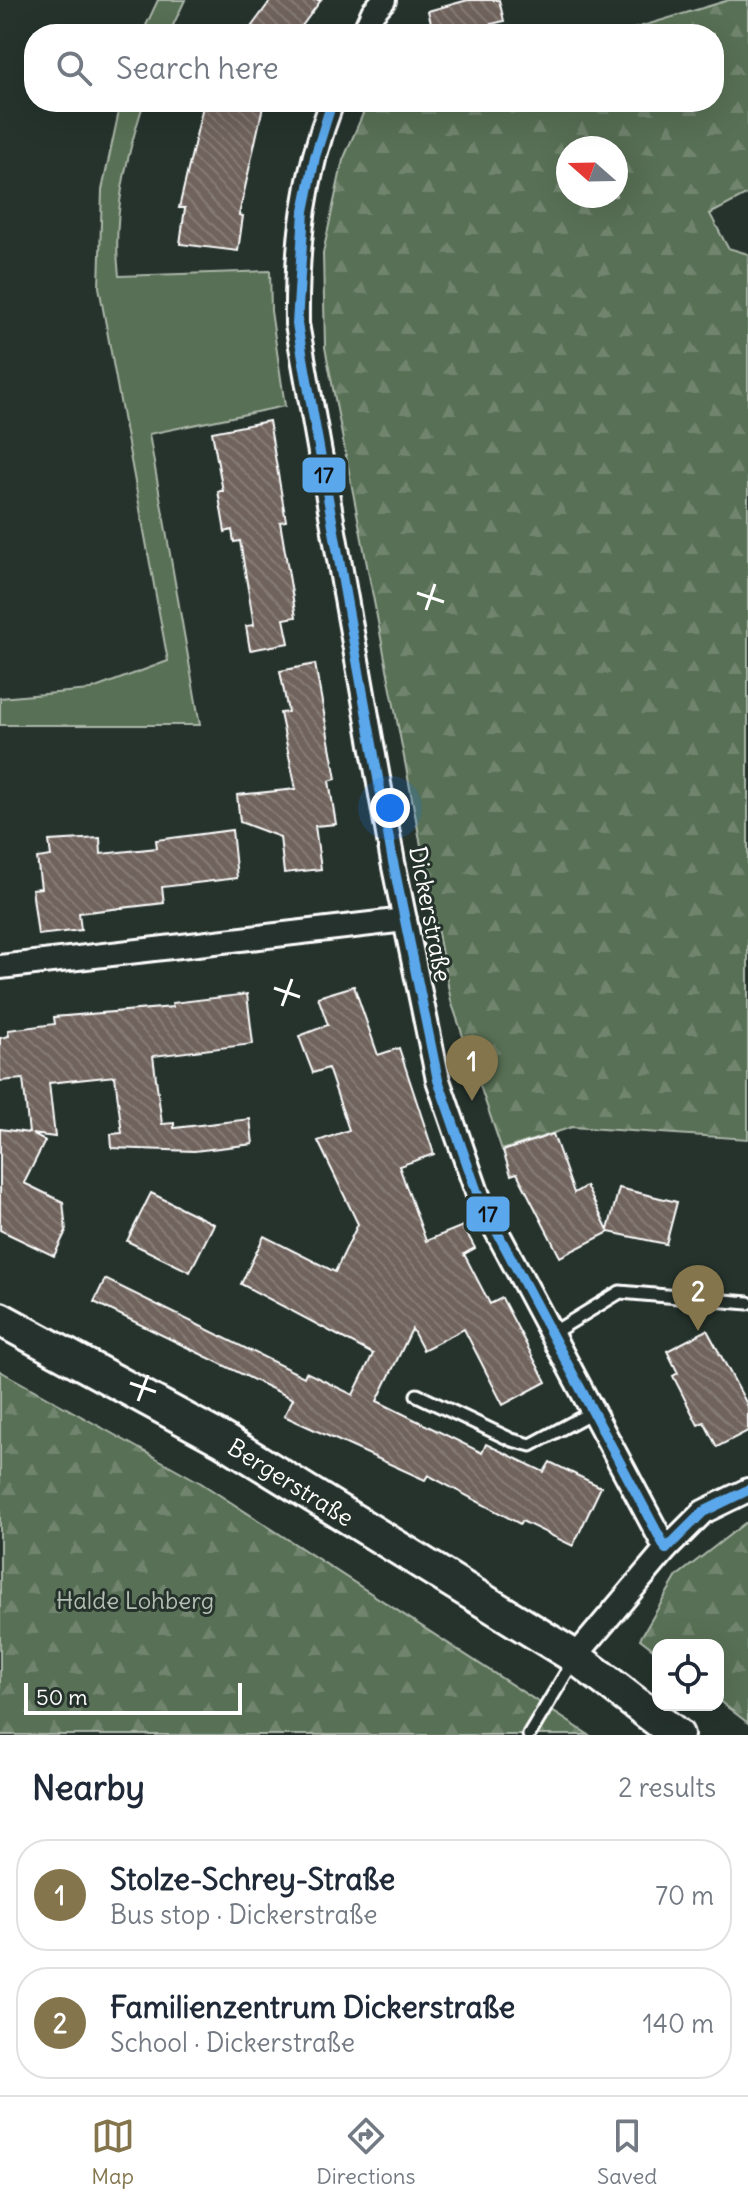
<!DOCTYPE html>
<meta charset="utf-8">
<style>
:root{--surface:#fff;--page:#f6f6f7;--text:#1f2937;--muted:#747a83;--line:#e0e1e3;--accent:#84754c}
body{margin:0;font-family:Delius,sans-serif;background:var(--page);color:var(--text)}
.controls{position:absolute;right:24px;bottom:24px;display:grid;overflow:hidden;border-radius:16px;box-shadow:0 8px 32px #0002}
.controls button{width:72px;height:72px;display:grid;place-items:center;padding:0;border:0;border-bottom:2px solid var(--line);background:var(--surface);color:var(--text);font:40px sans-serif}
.compass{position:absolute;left:556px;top:136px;width:72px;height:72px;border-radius:50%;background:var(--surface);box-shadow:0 8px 32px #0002;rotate:290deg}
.scale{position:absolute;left:24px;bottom:20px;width:218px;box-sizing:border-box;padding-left:8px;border:4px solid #fff;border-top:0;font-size:22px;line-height:28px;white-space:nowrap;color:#fff;-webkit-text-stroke:6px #26332d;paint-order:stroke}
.you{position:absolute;left:390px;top:808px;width:28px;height:28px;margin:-20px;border:6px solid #fff;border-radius:50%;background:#1a73e8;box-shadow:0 0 0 12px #1a73e833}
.badge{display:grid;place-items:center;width:52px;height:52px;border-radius:50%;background:var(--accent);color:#fff;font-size:26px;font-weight:700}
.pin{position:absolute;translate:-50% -66px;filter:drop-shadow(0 2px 4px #0008)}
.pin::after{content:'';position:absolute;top:42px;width:28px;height:24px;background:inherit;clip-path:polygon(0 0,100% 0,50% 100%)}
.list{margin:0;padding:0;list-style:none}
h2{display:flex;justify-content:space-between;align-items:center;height:104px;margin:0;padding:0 32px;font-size:34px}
h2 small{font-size:26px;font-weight:400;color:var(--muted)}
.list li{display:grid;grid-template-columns:52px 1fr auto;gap:24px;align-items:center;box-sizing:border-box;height:112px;margin:0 16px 16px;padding:0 16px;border:2px solid var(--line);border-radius:32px}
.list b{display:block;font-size:30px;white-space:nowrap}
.list p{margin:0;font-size:26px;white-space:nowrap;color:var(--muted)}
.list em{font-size:26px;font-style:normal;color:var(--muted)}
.icon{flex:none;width:44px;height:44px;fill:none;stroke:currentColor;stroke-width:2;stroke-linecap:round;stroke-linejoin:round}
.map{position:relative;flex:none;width:748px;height:1735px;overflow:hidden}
.search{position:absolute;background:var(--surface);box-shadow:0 8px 32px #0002;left:24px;right:24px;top:24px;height:88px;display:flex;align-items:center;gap:20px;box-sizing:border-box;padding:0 28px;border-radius:32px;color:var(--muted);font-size:30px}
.sheet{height:360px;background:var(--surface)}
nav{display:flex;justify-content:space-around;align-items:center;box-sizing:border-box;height:112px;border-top:2px solid var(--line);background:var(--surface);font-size:22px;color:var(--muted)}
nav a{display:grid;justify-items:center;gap:4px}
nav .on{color:var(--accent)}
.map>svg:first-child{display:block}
.green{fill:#586f54;stroke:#acb7aa;stroke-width:2}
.forest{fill:url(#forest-firs);stroke:#acb7aa;stroke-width:2;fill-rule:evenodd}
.building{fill:url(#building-back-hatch);stroke:#fff;stroke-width:2}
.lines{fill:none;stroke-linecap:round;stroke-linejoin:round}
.lane-casing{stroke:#fff;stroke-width:17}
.street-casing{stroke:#fff;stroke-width:28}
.secondary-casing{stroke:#fff;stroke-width:38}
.lane{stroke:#26332d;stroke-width:11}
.street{stroke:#26332d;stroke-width:22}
.secondary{stroke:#26332d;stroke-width:32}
.bus-1-casing{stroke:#26332d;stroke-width:16}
.bus-1{stroke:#5aa8eb;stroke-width:10}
.ticks{fill:none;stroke:#fff;stroke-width:3}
.labels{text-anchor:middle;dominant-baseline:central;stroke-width:6;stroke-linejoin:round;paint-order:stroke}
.street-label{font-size:24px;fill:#fff;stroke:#26332d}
.park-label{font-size:24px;fill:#b4beb2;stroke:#26332d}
.line-badge{stroke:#26332d;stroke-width:3}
.pale-badge-label{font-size:22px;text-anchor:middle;font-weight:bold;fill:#111}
</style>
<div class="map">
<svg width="748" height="1735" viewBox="0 0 748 1735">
<defs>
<pattern id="forest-firs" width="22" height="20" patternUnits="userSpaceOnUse" patternTransform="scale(2)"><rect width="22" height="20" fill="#586f54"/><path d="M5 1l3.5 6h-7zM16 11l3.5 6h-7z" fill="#71856e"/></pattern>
<pattern id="building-back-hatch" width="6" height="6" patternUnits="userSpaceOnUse" patternTransform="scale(2)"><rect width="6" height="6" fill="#70645d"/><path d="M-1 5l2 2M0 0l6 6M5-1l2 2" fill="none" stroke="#857b75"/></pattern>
</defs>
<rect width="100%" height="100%" fill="#26332d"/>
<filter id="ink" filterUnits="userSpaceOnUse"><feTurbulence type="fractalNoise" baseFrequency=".0125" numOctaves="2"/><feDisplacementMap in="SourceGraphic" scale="16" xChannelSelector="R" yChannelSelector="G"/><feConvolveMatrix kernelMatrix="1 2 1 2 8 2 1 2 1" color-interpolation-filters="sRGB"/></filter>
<g filter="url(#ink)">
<g class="green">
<polygon points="158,0 185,0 169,34 142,34"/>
<path d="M121,102h23c-18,56 -32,115 -25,174l151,-5 1,40 14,95 -136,28 51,291h-200v-27l90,-8 78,-29 -69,-374 3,-97z"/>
</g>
<g class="forest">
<path d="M729,0h19v194l-38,20 18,34 20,6v885l-176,-12 -70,23 -51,-149 -126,-654 -2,-94 20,-93 25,-58h346v-68h-98zM568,148h48v48h-48z"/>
<polygon points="0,1371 201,1483 589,1735 0,1735"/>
<polygon points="745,1523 748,1523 748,1723 718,1700 718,1645 658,1645 658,1653 640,1639 677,1576"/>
</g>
<g class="building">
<polygon points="271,0 321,0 296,34 246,34"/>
<polygon points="468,0 499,0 504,21 475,28 477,34 434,34 428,11"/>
<polygon points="204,102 264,102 239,215 243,216 238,251 180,244 185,208 179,208"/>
<polygon points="269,421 286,521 280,522 296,617 284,619 289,643 250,650 246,626 254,625 240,541 234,542 232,530 225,532 218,491 223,491 212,432"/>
<polygon points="315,664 336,779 329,781 336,824 315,826 321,869 284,873 280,837 240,822 237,795 296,789 280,713 288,712 280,671"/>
<polygon points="232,830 237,878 162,887 164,903 79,913 81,930 38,935 32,889 41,888 37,858 51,856 49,841 100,838 101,854 157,848 156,840"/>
<polygon points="354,986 378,1055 399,1048 434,1154 399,1166 426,1241 463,1226 475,1248 464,1254 490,1304 502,1298 546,1382 503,1405 464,1329 423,1350 412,1329 377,1401 482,1453 486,1444 544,1472 550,1462 601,1487 573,1546 522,1521 520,1524 428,1475 425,1480 284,1416 293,1399 94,1302 105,1279 304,1377 306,1372 353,1395 373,1354 241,1284 264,1236 335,1272 358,1224 318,1141 349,1130 328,1068 313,1073 299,1036 328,1025 318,997"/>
<polygon points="247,994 253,1044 153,1056 162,1124 174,1123 174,1128 250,1119 253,1144 194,1151 112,1148 111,1134 122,1133 115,1076 49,1083 55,1137 32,1134 45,1141 24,1183 63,1202 66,1231 54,1256 0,1230 0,1129 29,1133 23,1079 0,1081 0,1038 9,1036 8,1030 55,1024 54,1017 173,1007 172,1003"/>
<polygon points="553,1134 574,1193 586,1186 608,1230 619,1188 677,1202 666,1244 609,1232 560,1257 517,1173 511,1175 503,1151"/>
<polygon points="151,1193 214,1224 190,1272 127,1241"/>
<polygon points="707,1330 748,1406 748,1431 717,1447 704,1422 698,1425 673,1376 678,1373 667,1351"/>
</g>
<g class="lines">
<g class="lane-casing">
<g id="lane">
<polyline points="551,1334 620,1292 748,1303"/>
<polyline points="417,1395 512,1440 531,1445 594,1411"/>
<polyline points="529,1735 574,1660"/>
</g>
</g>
<g class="street-casing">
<g id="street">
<polyline points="363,34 373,12 384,0"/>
<path d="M332,102c-28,73 -36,144 -35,222l96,538 45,218 41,118 187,351"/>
<polyline points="0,967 405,920"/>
<polyline points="575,1657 666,1549 703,1512 748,1490"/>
</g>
</g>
<g class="secondary-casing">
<polyline id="secondary" points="0,1319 223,1440 575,1657 677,1735"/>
</g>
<use href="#lane" class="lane"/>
<use href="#street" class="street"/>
<use href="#secondary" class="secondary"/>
<g class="bus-1-casing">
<g id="bus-1">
<polyline points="332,102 315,157 304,211 297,324 393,862 438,1080 479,1198 666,1549"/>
<polyline points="666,1549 703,1512 748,1490"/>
</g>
</g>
<use href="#bus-1" class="bus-1"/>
</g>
</g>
<path class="ticks" d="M417,593l27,9M426,610l9,-26M274,988l26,9M282,1006l10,-27M130,1383l26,9M138,1401l10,-26"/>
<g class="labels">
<g class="street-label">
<text transform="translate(431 914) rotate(79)">Dickerstraße</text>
<text transform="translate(291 1482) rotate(32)">Bergerstraße</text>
</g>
<g class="park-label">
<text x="135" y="1600">Halde Lohberg</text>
</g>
</g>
<g class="line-badge">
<rect x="301" y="456" width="46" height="38" rx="8" fill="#5aa8eb"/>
<rect x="465" y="1195" width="46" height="38" rx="8" fill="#5aa8eb"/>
</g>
<g class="pale-badge-label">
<text x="324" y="483">17</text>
<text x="488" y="1222">17</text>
</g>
</svg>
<div class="controls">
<button><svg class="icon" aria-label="locate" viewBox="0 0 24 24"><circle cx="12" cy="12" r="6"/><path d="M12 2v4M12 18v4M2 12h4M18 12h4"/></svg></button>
</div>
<svg class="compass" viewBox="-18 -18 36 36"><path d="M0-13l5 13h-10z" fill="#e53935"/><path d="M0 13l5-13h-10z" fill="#747a83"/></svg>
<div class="scale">50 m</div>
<div class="you"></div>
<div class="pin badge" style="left:472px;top:1101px">1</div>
<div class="pin badge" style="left:698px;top:1331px">2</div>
<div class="search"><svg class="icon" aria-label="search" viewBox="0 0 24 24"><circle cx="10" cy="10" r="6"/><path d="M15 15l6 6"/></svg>Search here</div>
</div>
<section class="sheet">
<h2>Nearby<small>2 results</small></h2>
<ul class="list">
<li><span class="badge">1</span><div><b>Stolze-Schrey-Straße</b><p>Bus stop · Dickerstraße</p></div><em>70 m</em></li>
<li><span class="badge">2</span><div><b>Familienzentrum Dickerstraße</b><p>School · Dickerstraße</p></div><em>140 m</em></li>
</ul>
</section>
<nav>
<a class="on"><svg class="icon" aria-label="map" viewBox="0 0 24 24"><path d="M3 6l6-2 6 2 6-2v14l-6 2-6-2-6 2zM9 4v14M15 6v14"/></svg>Map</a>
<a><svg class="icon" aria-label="directions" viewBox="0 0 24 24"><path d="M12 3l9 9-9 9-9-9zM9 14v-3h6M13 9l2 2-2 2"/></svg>Directions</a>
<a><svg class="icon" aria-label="saved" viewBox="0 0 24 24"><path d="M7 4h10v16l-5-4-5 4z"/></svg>Saved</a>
</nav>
